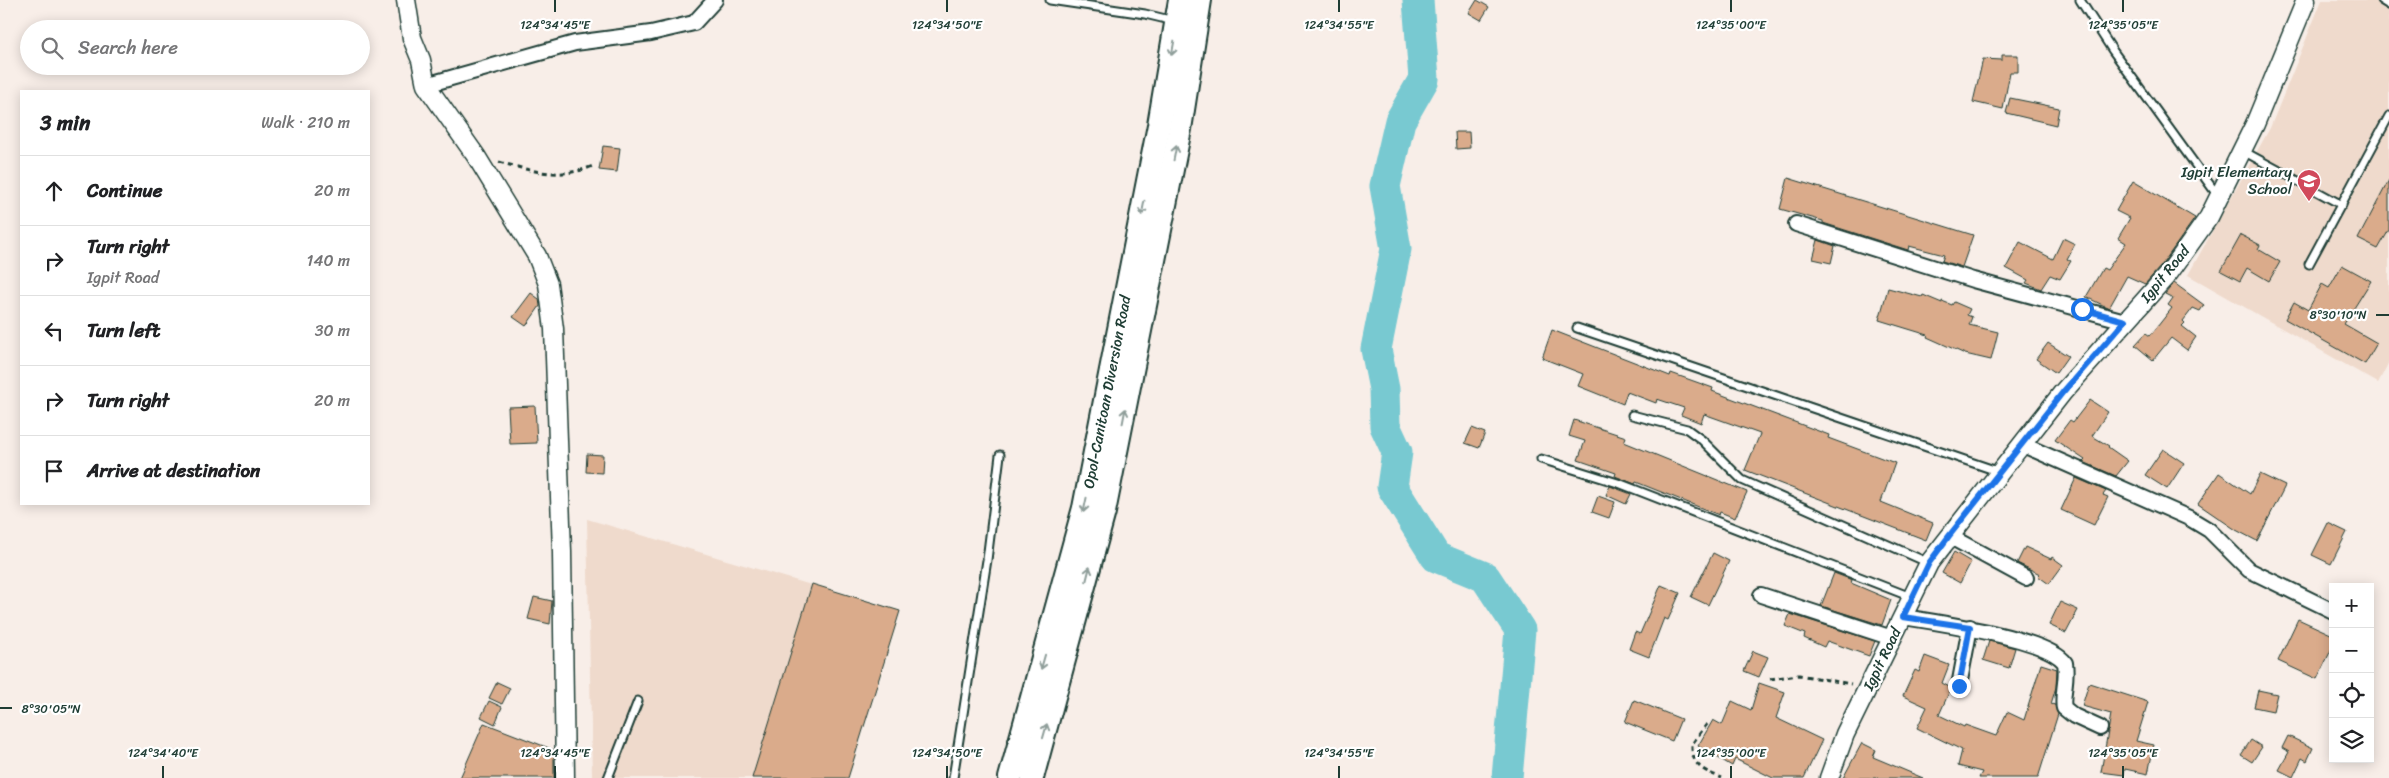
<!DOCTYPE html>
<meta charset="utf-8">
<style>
:root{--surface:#fff;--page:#f2f2f2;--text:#202124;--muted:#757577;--line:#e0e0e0}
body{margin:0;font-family:Sriracha,sans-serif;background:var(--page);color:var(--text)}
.controls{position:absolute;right:15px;bottom:15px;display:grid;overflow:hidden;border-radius:0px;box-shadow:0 2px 12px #0003}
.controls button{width:45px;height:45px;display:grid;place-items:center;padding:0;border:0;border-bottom:1px solid var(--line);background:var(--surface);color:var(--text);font:25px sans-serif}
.stop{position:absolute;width:15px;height:15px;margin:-11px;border:4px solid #1a73e8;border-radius:50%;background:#fff}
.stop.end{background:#1a73e8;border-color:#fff;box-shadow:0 1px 5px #0008}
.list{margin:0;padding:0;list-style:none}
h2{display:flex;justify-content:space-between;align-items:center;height:65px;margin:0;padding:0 20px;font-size:21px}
h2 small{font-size:16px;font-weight:400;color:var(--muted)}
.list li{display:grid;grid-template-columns:32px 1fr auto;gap:15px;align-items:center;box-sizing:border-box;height:70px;padding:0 20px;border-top:1px solid var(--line)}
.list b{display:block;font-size:19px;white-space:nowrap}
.list p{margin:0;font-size:16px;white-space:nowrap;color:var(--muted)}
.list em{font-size:16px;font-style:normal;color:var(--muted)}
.icon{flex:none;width:28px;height:28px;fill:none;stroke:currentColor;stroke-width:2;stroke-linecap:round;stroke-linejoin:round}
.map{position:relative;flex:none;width:2389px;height:778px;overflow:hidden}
.search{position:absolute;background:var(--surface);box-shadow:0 2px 12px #0003;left:20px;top:20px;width:350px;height:55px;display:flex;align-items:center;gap:12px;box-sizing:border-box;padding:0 18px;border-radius:28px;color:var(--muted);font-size:19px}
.panel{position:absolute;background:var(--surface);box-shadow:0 2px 12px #0003;left:20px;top:90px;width:350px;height:415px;border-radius:0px}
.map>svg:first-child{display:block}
.built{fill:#efdacc}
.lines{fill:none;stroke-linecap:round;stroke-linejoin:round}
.river{stroke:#78c9d1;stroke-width:31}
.building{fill:#daab8b;stroke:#1f3d34}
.service-casing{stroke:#1f3d34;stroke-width:11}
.minor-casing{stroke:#1f3d34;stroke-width:18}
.tertiary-casing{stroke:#1f3d34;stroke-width:21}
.primary-casing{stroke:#1f3d34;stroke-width:26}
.path{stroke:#1f3d34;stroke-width:3;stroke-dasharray:5 4;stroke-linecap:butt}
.service{stroke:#fff;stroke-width:7}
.minor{stroke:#fff;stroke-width:14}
.tertiary{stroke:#fff;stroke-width:18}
.primary{stroke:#fff;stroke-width:22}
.oneway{stroke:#8f9e9a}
.route{stroke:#1a73e8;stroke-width:6}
.ticks{fill:none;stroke:#1f3d34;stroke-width:2}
.labels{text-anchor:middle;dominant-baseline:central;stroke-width:4.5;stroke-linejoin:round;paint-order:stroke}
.poi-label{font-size:15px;fill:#1f3d34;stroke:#fff;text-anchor:end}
.street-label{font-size:15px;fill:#1f3d34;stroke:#fff}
.ticks-label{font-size:12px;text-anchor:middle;fill:#1f3d34;stroke:#fff;stroke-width:4.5;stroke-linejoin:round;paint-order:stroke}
</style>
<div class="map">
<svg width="2389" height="778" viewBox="0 0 2389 778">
<rect width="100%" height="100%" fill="#f8eee8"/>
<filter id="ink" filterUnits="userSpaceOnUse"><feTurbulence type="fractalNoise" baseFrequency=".02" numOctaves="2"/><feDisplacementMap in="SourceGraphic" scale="10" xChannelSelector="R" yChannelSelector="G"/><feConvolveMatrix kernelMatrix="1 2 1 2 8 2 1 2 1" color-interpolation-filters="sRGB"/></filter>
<g filter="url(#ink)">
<g class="built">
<polygon points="2322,0 2389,0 2389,362 2378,383 2188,275 2270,128"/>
<polygon points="587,519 900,611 848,778 592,778"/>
</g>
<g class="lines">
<polyline class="river" points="1418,0 1424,79 1400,121 1385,186 1396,249 1376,349 1384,389 1385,426 1397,452 1392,487 1436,557 1485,577 1520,630 1507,778"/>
</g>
<g class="building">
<polygon points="1477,0 1489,7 1481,20 1469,13"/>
<polygon points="2002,55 2018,55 2018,72 2010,72 2003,109 1973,102 1983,59 2002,60"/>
<polygon points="2010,98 2059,108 2056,125 2006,113"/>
<polygon points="1455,132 1469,132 1470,148 1456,149"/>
<polygon points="603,146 620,148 617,172 599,170"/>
<polygon points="1788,178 1973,235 1962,267 1942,261 1944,255 1909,246 1908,250 1823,223 1823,221 1780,209"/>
<polygon points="2389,180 2389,230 2378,249 2358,239"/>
<polygon points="2133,181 2195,218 2161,266 2145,284 2127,276 2109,308 2086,297 2103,268 2107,270 2126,243 2118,238 2130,218 2116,211"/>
<polygon points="2241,235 2260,245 2258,249 2280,262 2269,281 2247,268 2240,281 2221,271"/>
<polygon points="2063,238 2075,244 2067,259 2071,261 2060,279 2050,275 2041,289 2026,283 2028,280 2006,268 2020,242 2053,259"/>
<polygon points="1818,240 1835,246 1831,263 1813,259"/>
<polygon points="2342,265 2371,281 2344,324 2377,343 2365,364 2285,319 2294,302 2308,310 2322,284 2329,288"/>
<polygon points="2174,283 2204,305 2200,311 2193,308 2183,321 2185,323 2182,326 2196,337 2187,350 2171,338 2153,360 2135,345 2146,333 2150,336 2172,308 2168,305 2173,298 2165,294"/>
<polygon points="1888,288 1922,297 1923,295 1942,303 1942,301 1952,305 1954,302 1970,309 1967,315 1972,317 1969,325 1998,332 1991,360 1965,354 1927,337 1928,335 1879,320"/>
<polygon points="531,293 539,299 540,306 526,326 513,317"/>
<polygon points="1552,330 1670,376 1671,373 1713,388 1712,391 1829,435 1828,438 1895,463 1881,502 1933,523 1926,540 1745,470 1760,434 1704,414 1701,423 1681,415 1684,408 1657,399 1656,403 1627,392 1623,404 1578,386 1583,374 1542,358"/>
<polygon points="2048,343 2068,356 2056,373 2036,359"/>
<polygon points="2090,400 2108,412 2092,436 2109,446 2108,447 2128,461 2116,476 2083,462 2085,460 2055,440 2070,420 2073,422"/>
<polygon points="535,406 537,443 510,444 508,407"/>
<polygon points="1574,420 1626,437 1624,442 1747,492 1735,518 1720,512 1719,515 1636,482 1635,484 1615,476 1616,473 1578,460 1585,441 1569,436"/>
<polygon points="1472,428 1485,433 1479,448 1465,443"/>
<polygon points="2163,449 2184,463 2167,489 2145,475"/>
<polygon points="587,454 603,455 602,473 586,472"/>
<polygon points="2219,473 2250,494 2260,474 2285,486 2257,541 2236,530 2198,504"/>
<polygon points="2076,478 2106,491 2103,495 2108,497 2094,525 2061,510"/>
<polygon points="1610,486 1631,494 1626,504 1606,495"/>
<polygon points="1598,496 1615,502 1609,518 1592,512"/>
<polygon points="2328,523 2347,532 2331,564 2312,555"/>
<polygon points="2025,547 2051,559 2052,557 2063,565 2049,584 2038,576 2040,574 2017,563"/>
<polygon points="1954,552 1971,562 1960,583 1942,573"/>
<polygon points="1713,553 1729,561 1708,605 1691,597"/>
<polygon points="1834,573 1852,580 1851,583 1891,600 1882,625 1821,606"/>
<polygon points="812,584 900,611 848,778 752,778"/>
<polygon points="1661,585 1680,593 1668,620 1664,618 1649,657 1629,649 1635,632 1640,634"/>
<polygon points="534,597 552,601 550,624 528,619"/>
<polygon points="2060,602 2078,610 2066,633 2049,625"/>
<polygon points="1790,614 1875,641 1869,656 1827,641 1824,647 1804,638 1805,634 1785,626"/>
<polygon points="2298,619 2333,635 2333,646 2317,679 2278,661"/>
<polygon points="1989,641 2015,648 2009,668 1983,660"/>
<polygon points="1753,651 1768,657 1759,677 1744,671"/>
<polygon points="1925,656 1949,665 1942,683 1951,688 1939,715 1964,727 1965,725 1996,736 2007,712 2024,720 2041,664 2057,669 2056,687 2051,704 2055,705 2058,714 2038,778 1979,778 1982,772 1958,766 1962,750 1917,728 1927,707 1903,696 1915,670 1919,672"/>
<polygon points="497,682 510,688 502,704 489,698"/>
<polygon points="1759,683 1785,692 1776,718 1822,740 1804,778 1773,778 1735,759 1732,766 1698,746 1713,720 1722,725 1732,701 1751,710"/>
<polygon points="2089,683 2148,702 2136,741 2154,745 2148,774 2125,769 2124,775 2101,772 2111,714 2082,706"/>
<polygon points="2258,690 2277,694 2273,711 2254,707"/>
<polygon points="1634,700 1681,719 1672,741 1625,722"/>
<polygon points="489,701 502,707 495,724 481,717"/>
<polygon points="484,723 554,750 554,778 460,778"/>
<polygon points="2288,736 2313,748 2307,761 2302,758 2293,777 2279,770 2289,752 2282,748"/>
<polygon points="2251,740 2262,747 2252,762 2241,755"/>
<polygon points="1862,743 1876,750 1873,757 1923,778 1843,778"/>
</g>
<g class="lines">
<g class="service-casing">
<g id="service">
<polyline points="1050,0 1145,14 1174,21"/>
<polyline points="2080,0 2113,51 2218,196"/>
<polyline points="2381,0 2389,5"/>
<polyline points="2243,151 2342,205"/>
<polyline points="2309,264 2389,116"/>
<polyline points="1577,328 2000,472"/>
<polyline points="1632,415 1687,429 1702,440 1742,480 1929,563"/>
<polyline points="1541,459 1621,484 1911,597"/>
<polyline points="608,778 638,701"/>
<polyline points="953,778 987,560 1000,455"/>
</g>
</g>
<g class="minor-casing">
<g id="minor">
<polyline points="426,85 575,43 651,33 694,23 715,0"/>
<polyline points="1796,224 1973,280 2125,321"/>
<polyline points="2021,444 2189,518 2209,530 2249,570 2333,611"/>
<polyline points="1949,536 2026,578"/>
<polyline points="1761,595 1892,638"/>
<path d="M1903,617c32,5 145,21 162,46 3,15 -4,35 -1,45l10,8 26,12"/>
<polyline points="1959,686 1970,627"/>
</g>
</g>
<g class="tertiary-casing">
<g id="tertiary">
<polyline points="406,0 412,38 421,60 426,85 476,156 537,256 548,284 554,329 562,552 565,778"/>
<polyline points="1829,778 1845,734 1929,563 2063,392 2169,273 2209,217 2255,124 2306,0"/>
</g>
</g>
<g class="primary-casing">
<g id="primary">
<polyline points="1010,778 1084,508 1159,125 1180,0"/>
<polyline points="1032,778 1104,512 1180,129 1200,0"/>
</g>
</g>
<g class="path">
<path d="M499,162c33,9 60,18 94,4"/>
<polyline points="1770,679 1799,675 1851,684"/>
<path d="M1707,724l-15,20c-1,22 12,27 30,34"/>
</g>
<use href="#service" class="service"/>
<use href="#minor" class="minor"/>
<use href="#tertiary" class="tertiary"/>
<use href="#primary" class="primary"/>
</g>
<defs><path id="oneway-shaft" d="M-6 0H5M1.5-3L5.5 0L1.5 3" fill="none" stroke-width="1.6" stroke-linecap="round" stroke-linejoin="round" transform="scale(1.25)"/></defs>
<g class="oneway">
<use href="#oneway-shaft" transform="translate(1173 48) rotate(100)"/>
<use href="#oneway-shaft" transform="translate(1175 153) rotate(-79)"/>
<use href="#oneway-shaft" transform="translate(1143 208) rotate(101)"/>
<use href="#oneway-shaft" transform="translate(1124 416) rotate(-79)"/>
<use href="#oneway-shaft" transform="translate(1085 505) rotate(102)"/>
<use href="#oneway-shaft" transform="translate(1088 574) rotate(-76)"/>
<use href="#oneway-shaft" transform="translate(1043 662) rotate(106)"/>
<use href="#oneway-shaft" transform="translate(1045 731) rotate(-74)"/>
</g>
</g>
<g class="lines" filter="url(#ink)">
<polyline class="route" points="1959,686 1970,627 1903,617 1929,563 1949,536 2063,392 2125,321 2082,309"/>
</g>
<path class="ticks" d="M555,0v12M947,0v12M1339,0v12M1731,0v12M2123,0v12M2376,315h13M0,708h12M163,766v12M555,766v12M947,766v12M1339,766v12M1731,766v12M2123,766v12"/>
<defs>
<g id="school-pin" transform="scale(1.25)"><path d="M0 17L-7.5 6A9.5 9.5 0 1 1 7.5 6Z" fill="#d1495b" stroke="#fff"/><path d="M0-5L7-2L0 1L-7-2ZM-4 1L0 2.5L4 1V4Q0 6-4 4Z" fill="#fff"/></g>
</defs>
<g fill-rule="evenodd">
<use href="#school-pin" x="2309" y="181"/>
</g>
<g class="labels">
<g class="poi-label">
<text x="2292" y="172">Igpit Elementary<tspan x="2292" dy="17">School</tspan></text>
</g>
<g class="street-label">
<text transform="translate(2165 274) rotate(-51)">Igpit Road</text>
<text transform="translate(1107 392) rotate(-79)">Opol-Canitoan Diversion Road</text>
<text transform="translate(1882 659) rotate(-64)">Igpit Road</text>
</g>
</g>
<g class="ticks-label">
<text x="555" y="29">124°34'45"E</text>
<text x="947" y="29">124°34'50"E</text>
<text x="1339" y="29">124°34'55"E</text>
<text x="1731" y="29">124°35'00"E</text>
<text x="2123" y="29">124°35'05"E</text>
<text x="2338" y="319">8°30'10"N</text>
<text x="51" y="713">8°30'05"N</text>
<text x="163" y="757">124°34'40"E</text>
<text x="555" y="757">124°34'45"E</text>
<text x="947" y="757">124°34'50"E</text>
<text x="1339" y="757">124°34'55"E</text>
<text x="1731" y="757">124°35'00"E</text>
<text x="2123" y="757">124°35'05"E</text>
</g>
</svg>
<div class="controls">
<button>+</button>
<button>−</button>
<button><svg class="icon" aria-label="locate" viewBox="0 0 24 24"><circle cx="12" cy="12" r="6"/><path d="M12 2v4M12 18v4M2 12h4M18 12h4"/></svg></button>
<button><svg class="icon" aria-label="layers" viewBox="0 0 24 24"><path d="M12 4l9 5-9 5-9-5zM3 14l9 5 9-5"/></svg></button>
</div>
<div class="stop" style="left:2082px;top:309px"></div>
<div class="stop end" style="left:1959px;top:686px"></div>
<div class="search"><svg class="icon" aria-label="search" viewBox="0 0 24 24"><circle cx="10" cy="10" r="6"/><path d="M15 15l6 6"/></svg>Search here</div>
<section class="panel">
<h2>3 min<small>Walk · 210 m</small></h2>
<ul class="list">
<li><svg class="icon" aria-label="ahead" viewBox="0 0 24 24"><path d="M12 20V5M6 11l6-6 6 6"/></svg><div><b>Continue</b></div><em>20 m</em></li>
<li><svg class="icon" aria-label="right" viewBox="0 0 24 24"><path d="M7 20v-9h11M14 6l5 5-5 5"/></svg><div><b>Turn right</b><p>Igpit Road</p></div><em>140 m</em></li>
<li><svg class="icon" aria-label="left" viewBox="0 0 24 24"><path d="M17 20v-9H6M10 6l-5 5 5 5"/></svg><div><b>Turn left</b></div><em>30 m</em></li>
<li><svg class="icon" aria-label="right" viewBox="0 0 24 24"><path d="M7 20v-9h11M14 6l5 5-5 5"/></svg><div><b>Turn right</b></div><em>20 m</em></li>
<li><svg class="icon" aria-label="arrive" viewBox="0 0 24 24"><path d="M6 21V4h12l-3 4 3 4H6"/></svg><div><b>Arrive at destination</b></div></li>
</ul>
</section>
</div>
